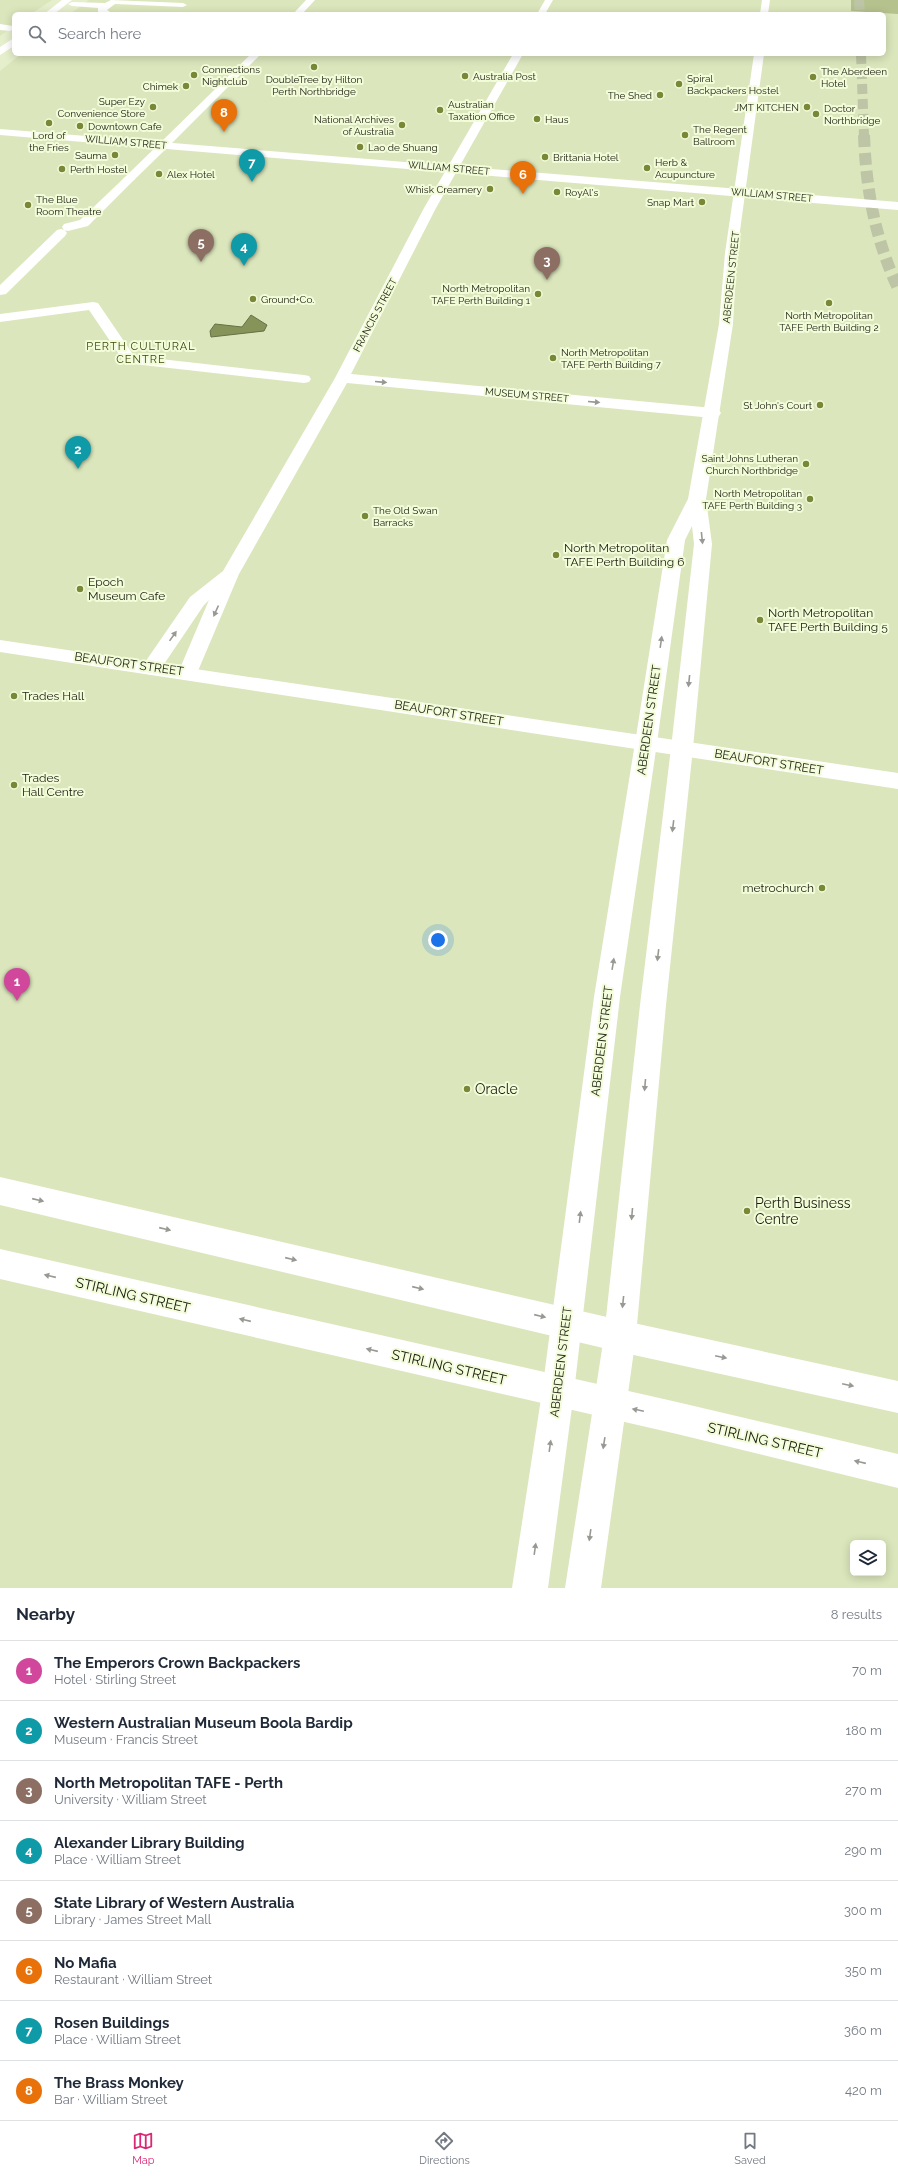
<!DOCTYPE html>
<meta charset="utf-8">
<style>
:root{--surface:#fff;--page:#f2f2f3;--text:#1f2937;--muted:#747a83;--line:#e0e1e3;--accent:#db2777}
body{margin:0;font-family:Raleway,sans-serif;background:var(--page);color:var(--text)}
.controls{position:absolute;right:12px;bottom:12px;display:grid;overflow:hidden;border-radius:6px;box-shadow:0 2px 10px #0003}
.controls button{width:36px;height:36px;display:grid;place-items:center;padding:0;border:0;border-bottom:1px solid var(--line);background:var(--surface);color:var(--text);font:20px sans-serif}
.you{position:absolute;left:438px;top:940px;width:14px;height:14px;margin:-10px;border:3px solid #fff;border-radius:50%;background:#1a73e8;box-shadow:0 0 0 6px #1a73e833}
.badge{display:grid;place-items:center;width:26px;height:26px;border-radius:50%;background:var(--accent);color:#fff;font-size:13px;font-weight:700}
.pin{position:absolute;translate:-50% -33px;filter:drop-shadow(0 1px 2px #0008)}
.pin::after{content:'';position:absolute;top:21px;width:14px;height:12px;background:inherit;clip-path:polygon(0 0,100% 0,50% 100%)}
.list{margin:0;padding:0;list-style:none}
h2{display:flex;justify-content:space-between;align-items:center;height:52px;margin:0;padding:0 16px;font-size:17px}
h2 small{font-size:13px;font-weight:400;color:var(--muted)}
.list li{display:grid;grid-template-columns:26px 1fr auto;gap:12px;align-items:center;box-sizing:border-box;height:60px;padding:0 16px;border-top:1px solid var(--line)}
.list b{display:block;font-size:15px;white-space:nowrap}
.list p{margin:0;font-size:13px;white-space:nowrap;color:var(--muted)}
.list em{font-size:13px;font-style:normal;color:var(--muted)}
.icon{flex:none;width:22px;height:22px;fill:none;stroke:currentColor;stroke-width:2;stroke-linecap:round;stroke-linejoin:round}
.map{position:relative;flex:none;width:898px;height:1588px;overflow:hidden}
.search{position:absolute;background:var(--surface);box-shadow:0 2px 10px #0003;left:12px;right:12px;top:12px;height:44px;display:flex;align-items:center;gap:10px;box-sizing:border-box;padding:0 14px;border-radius:6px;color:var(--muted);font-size:15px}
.sheet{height:532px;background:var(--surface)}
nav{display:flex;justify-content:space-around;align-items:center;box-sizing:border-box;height:56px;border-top:1px solid var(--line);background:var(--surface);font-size:11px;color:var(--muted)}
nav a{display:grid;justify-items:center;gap:2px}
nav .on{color:var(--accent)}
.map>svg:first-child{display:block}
.built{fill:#dbe6bc;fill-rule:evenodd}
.green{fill:#b5c28e}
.water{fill:#86945a;stroke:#667044}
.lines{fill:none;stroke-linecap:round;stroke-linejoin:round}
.motorway-tunnel-far1{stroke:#bdc5a6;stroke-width:10;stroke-dasharray:10 5;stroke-linecap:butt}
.motorway-tunnel{stroke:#bdc5a6;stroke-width:12;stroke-dasharray:12 6;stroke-linecap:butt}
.pedestrian{fill:#fff;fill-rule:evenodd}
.minor{fill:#fff;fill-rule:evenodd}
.tertiary{fill:#fff;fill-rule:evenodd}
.secondary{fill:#fff;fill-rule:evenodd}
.primary{fill:#fff;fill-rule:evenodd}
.oneway{fill:#989993}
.poi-dot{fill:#788837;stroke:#f3fcd9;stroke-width:1.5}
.labels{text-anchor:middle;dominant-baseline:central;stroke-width:4;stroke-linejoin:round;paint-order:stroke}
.far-poi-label{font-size:10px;fill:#1a1d10;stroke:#f3fcd9;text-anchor:start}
.far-street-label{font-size:10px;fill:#1a1d10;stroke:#f3fcd9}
.far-neighbourhood-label{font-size:11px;letter-spacing:1px;fill:#3a4409;stroke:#f3fcd9}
.poi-label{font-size:12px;fill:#1a1d10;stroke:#f3fcd9;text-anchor:start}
.street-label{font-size:12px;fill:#1a1d10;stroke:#f3fcd9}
.near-poi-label{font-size:14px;fill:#1a1d10;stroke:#f3fcd9;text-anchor:start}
.near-street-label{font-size:14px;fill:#1a1d10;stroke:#f3fcd9}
</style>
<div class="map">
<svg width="898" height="1588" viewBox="0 0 898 1588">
<rect width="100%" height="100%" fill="#e6efcc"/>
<g class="built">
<polygon points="0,0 52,0 31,14 14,14 14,26 0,36"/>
<path d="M89,0h809v1588h-898v-1517l21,-17h863v-40h-814zM853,1543h30v30h-30z"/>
</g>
<polygon class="green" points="851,0 898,0 898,14 851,11"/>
<polygon class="water" points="251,315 267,325 264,331 211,337 210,331 215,324 242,327"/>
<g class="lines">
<g class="motorway-tunnel-far1">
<polyline points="859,0 860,14"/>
<polyline points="861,54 864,136"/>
</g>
<path class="motorway-tunnel" d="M864,135c2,54 11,104 34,153"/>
<g class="pedestrian">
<polygon points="111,0 183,3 187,5 183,7 115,4 107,10 113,14 102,14 98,12 98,8 72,6 68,4 72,2 105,3"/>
<polygon points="129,176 135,179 88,226 68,231 64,230 62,227 64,224 80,220 125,177"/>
<polygon points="61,229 65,230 67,233 65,236 6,294 0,295 0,285 57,230"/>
<polygon points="93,302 98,303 134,356 304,375 309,376 311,379 309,382 304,383 125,363 89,310 0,322 0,314"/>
</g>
<g class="minor">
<polygon points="545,0 553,0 545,14 537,14"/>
<polygon points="0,24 13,26 14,29 10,31 0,30"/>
<polygon points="513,54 523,54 436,208 351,374 713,408 719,410 721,413 719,416 713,418 347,383 239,574 195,678 188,680 181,678 178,673 209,600 204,605 158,673 151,675 144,673 141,668 190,597 223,571 335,378 424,208"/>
<polygon points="164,142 170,145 168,147 133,181 125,181 123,179 125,177 160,143"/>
<polygon points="646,736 653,738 657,743 620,997 574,1392 548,1588 512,1588 542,1392 594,997 635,743 639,738"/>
<polygon points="682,741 690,743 693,748 666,1005 636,1336 601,1588 565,1588 604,1336 640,1005 671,748 674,743"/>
</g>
<g class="tertiary">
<polygon points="306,0 315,0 302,14 293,14"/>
<polygon points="762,0 770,0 768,14 760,14"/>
<polygon points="251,54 261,54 168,147 160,147 158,145 160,143"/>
<polygon points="754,54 764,54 737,253 733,324 706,499 712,544 693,748 690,753 682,755 674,753 671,748 694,544 692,526 685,540 657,743 653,748 646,750 639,748 635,743 667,540 688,499 719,324 725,253"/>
<polygon points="0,1177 620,1320 898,1381 898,1413 620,1352 0,1205"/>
<polygon points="0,1249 677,1402 898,1454 898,1488 677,1434 0,1279"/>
</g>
<g class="secondary">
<polygon points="62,0 72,0 54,14 44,14"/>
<polygon points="14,38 14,46 0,55 0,47"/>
</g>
<g class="primary">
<polygon points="0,129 898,202 898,210 0,135"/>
<polygon points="0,640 898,773 898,789 0,652"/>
</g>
</g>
<defs><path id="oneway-solid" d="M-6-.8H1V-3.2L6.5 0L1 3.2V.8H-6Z"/></defs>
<g class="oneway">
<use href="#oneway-solid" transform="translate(381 382) rotate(5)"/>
<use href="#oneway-solid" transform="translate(594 402) rotate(5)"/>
<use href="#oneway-solid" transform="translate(702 538) rotate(84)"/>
<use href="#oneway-solid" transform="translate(216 611) rotate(114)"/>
<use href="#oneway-solid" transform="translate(173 636) rotate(-55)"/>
<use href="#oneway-solid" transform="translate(661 642) rotate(-82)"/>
<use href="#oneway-solid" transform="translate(689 681) rotate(96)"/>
<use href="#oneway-solid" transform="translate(673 826) rotate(97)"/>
<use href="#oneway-solid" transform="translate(658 955) rotate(97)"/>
<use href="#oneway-solid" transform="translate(613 964) rotate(-81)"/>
<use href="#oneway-solid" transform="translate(645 1085) rotate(95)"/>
<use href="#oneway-solid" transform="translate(38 1200) rotate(13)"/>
<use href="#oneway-solid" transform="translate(632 1214) rotate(95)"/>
<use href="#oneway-solid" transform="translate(580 1217) rotate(-83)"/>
<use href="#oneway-solid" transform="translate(165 1229) rotate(13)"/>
<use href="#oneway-solid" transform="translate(291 1259) rotate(13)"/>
<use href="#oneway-solid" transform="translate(50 1276) rotate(-167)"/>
<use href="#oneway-solid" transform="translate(418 1288) rotate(13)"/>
<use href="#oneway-solid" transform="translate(623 1302) rotate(96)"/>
<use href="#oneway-solid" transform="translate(540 1316) rotate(13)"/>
<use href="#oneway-solid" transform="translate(245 1320) rotate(-167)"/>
<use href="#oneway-solid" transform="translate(372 1350) rotate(-167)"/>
<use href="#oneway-solid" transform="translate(721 1357) rotate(12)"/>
<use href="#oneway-solid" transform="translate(848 1385) rotate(12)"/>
<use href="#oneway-solid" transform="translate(638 1410) rotate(-168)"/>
<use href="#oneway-solid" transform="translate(604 1443) rotate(99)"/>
<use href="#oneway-solid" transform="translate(550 1446) rotate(-82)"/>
<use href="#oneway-solid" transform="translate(860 1462) rotate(-167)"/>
<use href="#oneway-solid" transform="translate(590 1535) rotate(98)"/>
<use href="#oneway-solid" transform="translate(535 1549) rotate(-82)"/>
</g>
<g class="poi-dot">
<circle cx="314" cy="67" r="4"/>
<circle cx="194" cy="75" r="4"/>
<circle cx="465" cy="76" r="4"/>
<circle cx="813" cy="77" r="4"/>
<circle cx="679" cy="84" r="4"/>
<circle cx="186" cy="86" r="4"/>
<circle cx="660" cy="95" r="4"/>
<circle cx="153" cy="107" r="4"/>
<circle cx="807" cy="107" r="4"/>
<circle cx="440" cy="110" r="4"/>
<circle cx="816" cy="114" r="4"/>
<circle cx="537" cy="119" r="4"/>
<circle cx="49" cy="123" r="4"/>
<circle cx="402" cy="125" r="4"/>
<circle cx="80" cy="126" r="4"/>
<circle cx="685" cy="135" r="4"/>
<circle cx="360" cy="147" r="4"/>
<circle cx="115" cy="155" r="4"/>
<circle cx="545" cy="157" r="4"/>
<circle cx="647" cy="168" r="4"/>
<circle cx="62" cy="169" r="4"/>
<circle cx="159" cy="174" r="4"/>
<circle cx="490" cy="189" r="4"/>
<circle cx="557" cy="192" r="4"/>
<circle cx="702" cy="202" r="4"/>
<circle cx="28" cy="205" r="4"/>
<circle cx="538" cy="294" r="4"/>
<circle cx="253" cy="299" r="4"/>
<circle cx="829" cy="303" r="4"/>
<circle cx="553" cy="358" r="4"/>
<circle cx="820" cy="405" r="4"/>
<circle cx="806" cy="464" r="4"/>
<circle cx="810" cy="499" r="4"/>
<circle cx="365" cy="516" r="4"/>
<circle cx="556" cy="555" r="4"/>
<circle cx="80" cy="589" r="4"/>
<circle cx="760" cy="620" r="4"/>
<circle cx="14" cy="696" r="4"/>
<circle cx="14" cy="785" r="4"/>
<circle cx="822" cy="888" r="4"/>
<circle cx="467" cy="1089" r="4"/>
<circle cx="747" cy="1211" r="4"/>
</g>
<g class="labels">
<g class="far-poi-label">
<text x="202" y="69">Connections<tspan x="202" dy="12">Nightclub</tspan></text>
<text x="821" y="71">The Aberdeen<tspan x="821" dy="12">Hotel</tspan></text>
<text x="473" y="76">Australia Post</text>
<text x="687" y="78">Spiral<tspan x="687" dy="12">Backpackers Hostel</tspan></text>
<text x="314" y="79" text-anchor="middle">DoubleTree by Hilton<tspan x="314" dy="12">Perth Northbridge</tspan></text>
<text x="178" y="86" text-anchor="end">Chimek</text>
<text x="652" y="95" text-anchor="end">The Shed</text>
<text x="145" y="101" text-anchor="end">Super Ezy<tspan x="145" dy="12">Convenience Store</tspan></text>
<text x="448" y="104">Australian<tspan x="448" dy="12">Taxation Office</tspan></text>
<text x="799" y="107" text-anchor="end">JMT KITCHEN</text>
<text x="824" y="108">Doctor<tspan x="824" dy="12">Northbridge</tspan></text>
<text x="394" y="119" text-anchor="end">National Archives<tspan x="394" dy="12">of Australia</tspan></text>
<text x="545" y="119">Haus</text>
<text x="88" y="126">Downtown Cafe</text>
<text x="693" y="129">The Regent<tspan x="693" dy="12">Ballroom</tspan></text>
<text x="49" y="135" text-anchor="middle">Lord of<tspan x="49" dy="12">the Fries</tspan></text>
<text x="368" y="147">Lao de Shuang</text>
<text x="107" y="155" text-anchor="end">Sauma</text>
<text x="553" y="157">Brittania Hotel</text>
<text x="655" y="162">Herb &amp;<tspan x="655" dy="12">Acupuncture</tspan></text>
<text x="70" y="169">Perth Hostel</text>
<text x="167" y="174">Alex Hotel</text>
<text x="482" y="189" text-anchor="end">Whisk Creamery</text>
<text x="565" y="192">RoyAl's</text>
<text x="36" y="199">The Blue<tspan x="36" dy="12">Room Theatre</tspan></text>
<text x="694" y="202" text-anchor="end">Snap Mart</text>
<text x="530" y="288" text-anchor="end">North Metropolitan<tspan x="530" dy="12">TAFE Perth Building 1</tspan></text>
<text x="261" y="299">Ground+Co.</text>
<text x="829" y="315" text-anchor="middle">North Metropolitan<tspan x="829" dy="12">TAFE Perth Building 2</tspan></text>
<text x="561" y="352">North Metropolitan<tspan x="561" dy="12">TAFE Perth Building 7</tspan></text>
<text x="812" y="405" text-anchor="end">St John's Court</text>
<text x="798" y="458" text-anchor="end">Saint Johns Lutheran<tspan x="798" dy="12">Church Northbridge</tspan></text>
<text x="802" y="493" text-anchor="end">North Metropolitan<tspan x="802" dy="12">TAFE Perth Building 3</tspan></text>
<text x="373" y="510">The Old Swan<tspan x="373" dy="12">Barracks</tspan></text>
</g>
<g class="far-street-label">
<text transform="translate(126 142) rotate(5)">WILLIAM STREET</text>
<text transform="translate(449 168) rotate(5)">WILLIAM STREET</text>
<text transform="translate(772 195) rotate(5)">WILLIAM STREET</text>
<text transform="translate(731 277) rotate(-84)">ABERDEEN STREET</text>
<text transform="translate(375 315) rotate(-62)">FRANCIS STREET</text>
<text transform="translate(527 395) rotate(5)">MUSEUM STREET</text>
</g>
<g class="far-neighbourhood-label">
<text x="141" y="346">PERTH CULTURAL<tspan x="141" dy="13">CENTRE</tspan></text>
</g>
<g class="poi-label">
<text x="564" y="548">North Metropolitan<tspan x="564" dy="14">TAFE Perth Building 6</tspan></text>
<text x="88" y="582">Epoch<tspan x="88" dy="14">Museum Cafe</tspan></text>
<text x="768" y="613">North Metropolitan<tspan x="768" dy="14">TAFE Perth Building 5</tspan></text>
<text x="22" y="696">Trades Hall</text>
<text x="22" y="778">Trades<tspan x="22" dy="14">Hall Centre</tspan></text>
<text x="814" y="888" text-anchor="end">metrochurch</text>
</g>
<g class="street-label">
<text transform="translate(129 664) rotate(8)">BEAUFORT STREET</text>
<text transform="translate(449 713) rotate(9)">BEAUFORT STREET</text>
<text transform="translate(649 720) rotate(-82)">ABERDEEN STREET</text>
<text transform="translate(769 762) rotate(9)">BEAUFORT STREET</text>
<text transform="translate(602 1041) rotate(-83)">ABERDEEN STREET</text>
<text transform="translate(561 1362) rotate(-83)">ABERDEEN STREET</text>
</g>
<g class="near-poi-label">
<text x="475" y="1089">Oracle</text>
<text x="755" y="1203">Perth Business<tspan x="755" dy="16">Centre</tspan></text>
</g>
<g class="near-street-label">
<text transform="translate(133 1295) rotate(13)">STIRLING STREET</text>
<text transform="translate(449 1367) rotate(13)">STIRLING STREET</text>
<text transform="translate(765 1440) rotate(13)">STIRLING STREET</text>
</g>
</g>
</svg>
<div class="controls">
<button><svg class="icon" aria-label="layers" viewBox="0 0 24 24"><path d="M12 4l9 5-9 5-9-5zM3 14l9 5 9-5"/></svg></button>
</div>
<div class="you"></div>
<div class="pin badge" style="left:17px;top:1001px;background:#d1479c">1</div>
<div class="pin badge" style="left:78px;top:469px;background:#0f9aa8">2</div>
<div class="pin badge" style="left:547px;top:280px;background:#8d6e63">3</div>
<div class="pin badge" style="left:244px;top:266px;background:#0f9aa8">4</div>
<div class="pin badge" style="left:201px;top:262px;background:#8d6e63">5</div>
<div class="pin badge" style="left:523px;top:194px;background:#e8710a">6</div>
<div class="pin badge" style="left:252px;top:182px;background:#0f9aa8">7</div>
<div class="pin badge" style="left:224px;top:132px;background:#e8710a">8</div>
<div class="search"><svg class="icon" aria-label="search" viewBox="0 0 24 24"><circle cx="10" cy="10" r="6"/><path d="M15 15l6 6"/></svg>Search here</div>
</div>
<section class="sheet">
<h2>Nearby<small>8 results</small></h2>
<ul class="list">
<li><span class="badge" style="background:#d1479c">1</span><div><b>The Emperors Crown Backpackers</b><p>Hotel · Stirling Street</p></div><em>70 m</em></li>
<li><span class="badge" style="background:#0f9aa8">2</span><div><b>Western Australian Museum Boola Bardip</b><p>Museum · Francis Street</p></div><em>180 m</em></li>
<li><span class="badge" style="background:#8d6e63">3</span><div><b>North Metropolitan TAFE - Perth</b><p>University · William Street</p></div><em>270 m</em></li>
<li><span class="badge" style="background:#0f9aa8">4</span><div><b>Alexander Library Building</b><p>Place · William Street</p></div><em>290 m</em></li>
<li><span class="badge" style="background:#8d6e63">5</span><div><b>State Library of Western Australia</b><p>Library · James Street Mall</p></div><em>300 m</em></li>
<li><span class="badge" style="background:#e8710a">6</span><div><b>No Mafia</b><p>Restaurant · William Street</p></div><em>350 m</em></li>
<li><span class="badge" style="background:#0f9aa8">7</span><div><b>Rosen Buildings</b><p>Place · William Street</p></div><em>360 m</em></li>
<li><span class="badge" style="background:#e8710a">8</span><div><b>The Brass Monkey</b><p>Bar · William Street</p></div><em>420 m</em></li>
</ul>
</section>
<nav>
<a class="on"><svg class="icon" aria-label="map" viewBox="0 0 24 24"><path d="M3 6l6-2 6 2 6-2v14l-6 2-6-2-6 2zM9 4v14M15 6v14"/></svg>Map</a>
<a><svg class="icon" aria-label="directions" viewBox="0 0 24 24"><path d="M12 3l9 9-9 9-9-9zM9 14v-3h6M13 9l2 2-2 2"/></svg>Directions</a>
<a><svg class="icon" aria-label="saved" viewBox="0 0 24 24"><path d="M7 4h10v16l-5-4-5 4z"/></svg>Saved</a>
</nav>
